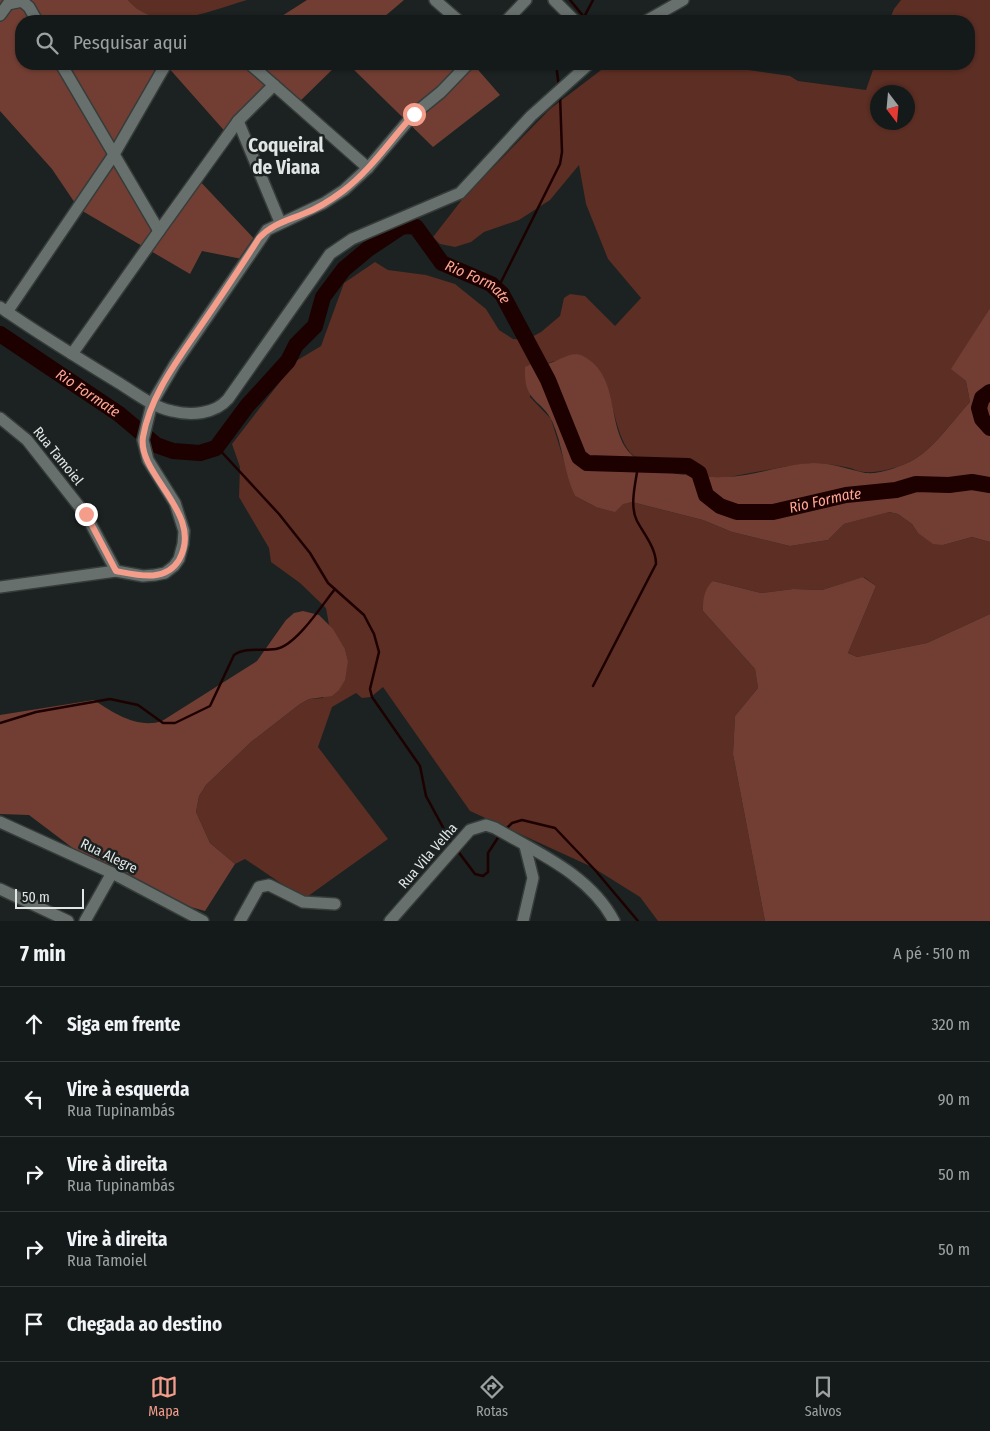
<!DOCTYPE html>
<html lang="pt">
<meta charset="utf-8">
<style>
:root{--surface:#141a19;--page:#1d2322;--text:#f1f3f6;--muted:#9da1a2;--line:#333838;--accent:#f49d8b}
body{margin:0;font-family:"Fira Sans Condensed",sans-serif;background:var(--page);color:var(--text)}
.compass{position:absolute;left:870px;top:85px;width:45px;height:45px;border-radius:50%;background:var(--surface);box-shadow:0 1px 4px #0004;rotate:164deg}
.scale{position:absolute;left:15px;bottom:12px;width:69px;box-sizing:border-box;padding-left:5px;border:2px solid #e1e6e5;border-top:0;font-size:14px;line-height:18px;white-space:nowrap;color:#e1e6e5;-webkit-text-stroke:4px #1b2221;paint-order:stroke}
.stop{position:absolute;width:15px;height:15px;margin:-11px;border:4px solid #f49d8b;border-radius:50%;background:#fff}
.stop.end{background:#f49d8b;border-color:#fff;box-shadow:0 1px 5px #0008}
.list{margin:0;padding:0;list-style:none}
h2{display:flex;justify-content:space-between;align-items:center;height:65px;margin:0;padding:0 20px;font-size:21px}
h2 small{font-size:16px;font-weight:400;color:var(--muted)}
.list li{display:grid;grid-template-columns:32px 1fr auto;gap:15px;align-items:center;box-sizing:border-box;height:75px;padding:0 20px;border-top:1px solid var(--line)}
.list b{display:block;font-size:19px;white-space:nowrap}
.list p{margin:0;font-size:16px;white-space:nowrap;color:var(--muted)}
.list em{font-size:16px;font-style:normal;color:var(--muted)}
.icon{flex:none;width:28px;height:28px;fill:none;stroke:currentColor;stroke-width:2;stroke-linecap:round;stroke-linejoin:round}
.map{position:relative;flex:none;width:990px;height:921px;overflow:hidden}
.search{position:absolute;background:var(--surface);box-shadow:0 1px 4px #0004;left:15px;right:15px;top:15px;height:55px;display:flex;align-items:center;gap:12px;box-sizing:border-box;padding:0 18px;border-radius:20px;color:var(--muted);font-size:19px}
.sheet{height:440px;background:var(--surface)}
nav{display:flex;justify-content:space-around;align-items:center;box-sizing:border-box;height:70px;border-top:1px solid var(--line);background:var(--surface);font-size:14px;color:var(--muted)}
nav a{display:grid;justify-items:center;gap:2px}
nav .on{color:var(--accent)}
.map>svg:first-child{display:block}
.green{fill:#5c2e24;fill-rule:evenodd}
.forest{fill:#723e33}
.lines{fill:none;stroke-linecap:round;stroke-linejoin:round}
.stream{stroke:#1d0000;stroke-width:2.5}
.river{stroke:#1d0000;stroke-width:16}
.minor-casing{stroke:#363c3a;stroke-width:14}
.minor{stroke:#68706e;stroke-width:11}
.route{stroke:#f49d8b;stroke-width:6}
.labels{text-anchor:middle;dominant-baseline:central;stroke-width:5;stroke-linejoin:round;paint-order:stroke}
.street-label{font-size:14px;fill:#e1e6e5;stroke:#1b2221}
.water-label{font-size:15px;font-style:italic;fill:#fda794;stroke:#1b2221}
.district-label{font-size:19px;font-weight:bold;fill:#e1e6e5;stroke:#1b2221}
</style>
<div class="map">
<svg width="990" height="921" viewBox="0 0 990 921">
<rect width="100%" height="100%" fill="#1b2221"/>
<g class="green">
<path d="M128,0h119c-35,10 -91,36 -119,0z"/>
<path d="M901,0h89v308l-38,61 14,12 4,21c-18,19 -40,53 -65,62 -13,5 -27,9 -41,8 -5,0 -10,-3 -14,-4 -15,-3 -30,-6 -46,-4 -25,3 -50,9 -75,13 -24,3 -75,-5 -95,-21 -20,-16 -19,-61 -36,-86l-43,-9 -10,3 -10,-2 -5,35 21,22 24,77 21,11 36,-5 71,18 29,12 58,14 38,-6 16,-16 44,-12 10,2 14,10 6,9 25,12 29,-8 18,5v72l-63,29 -70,14 -9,-4 28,-67 -12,-9 -42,13 -29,-1 -32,4 -48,-12 -10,30 52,58 3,19 -23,28 -2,38 32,167h-107l-18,-24 -48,-30 -122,-56 -87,-124 -12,10 -9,1 -6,-5 -24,14 -14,40 70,92 -84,60 -59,-40 -10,5 -25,-21 -14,-31 3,-16 7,-11 45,-43 49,-38 9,-5 14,-1 25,-37 -3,-12 -16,-24 -3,-17 -26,-25 -29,-21 -2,-14 -30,-51 1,-30 -8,-23 64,-83 25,-15 23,-63 31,-21 13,8 38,5 29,9 31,25 13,21 14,9 13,1 15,-8 19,-16 4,-18 6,-4 15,2 30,30 26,-28 -33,-39 -22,-55 -7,-39 -29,35 -31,20 -35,12 -13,10 -16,5 -15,-3 -7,-7 31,-40 86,-88 59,-45h97l84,12 8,5 68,9 9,-26h94v-43h-80l5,-12zM878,92h30v30h-30z"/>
</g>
<g class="forest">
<path d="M0,0h128c16,20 41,21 64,15l7,6h-178v43h317l-45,44 -16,-16 -48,44 -62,-70 -51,79 41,85 39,-53 64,68 -13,15 -45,-9 -12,23 -111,-65 -27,-40 -52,-58z"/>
<polygon points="307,0 404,0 384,17 387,21 274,21"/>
<polygon points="348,64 473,64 500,95 433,147"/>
<path d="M990,308v234l-18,-5 -29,8 -10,-1 -15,-11 -6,-9 -14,-10 -9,-2 -45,12 -16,16 -38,6 -58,-14 -29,-12 -71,-18 -9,2 -8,8 -19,-5 -21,-11c-11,-23 -12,-51 -23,-75 -11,-23 -29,-18 -27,-54 3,-1 7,-4 10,-5 4,0 8,2 12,2 11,-2 24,-14 36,-8 39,20 22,74 49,99 22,20 67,23 95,22 28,-1 57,-13 86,-14 17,0 32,5 48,9 13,4 32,-3 44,-8 25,-9 47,-43 65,-62l-4,-21 -15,-12z"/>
<path d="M863,577l13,9 -28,67 9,4 70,-14 63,-29v307h-225l-32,-167 2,-38 23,-28 -3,-19 -52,-58c0,-12 1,-22 10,-30l48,12 32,-4 29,1z"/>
<path d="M303,611l16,4 14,14 12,20 3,12 -3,19 -6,10 -7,6 -23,3 -9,5 -49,38 -45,43 -7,11 -3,16 14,31 25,21 -30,47 -18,-5 -109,-54 -49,-37 -29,-1v-99l94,-15c19,13 44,29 68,21l95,-60 29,-41 8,-7z"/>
</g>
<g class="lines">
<g class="stream">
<polyline points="570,0 584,17"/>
<polyline points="582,21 593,0"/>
<polyline points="556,64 559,87"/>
<polyline points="497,290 560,164 562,152 560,95"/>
<polyline points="217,447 279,514 310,553 328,583 364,615 374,634 379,652 370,689 372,697 420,766 426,796 452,844"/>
<path d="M593,686l63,-122c0,-16 -12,-30 -19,-43 -8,-15 -1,-40 1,-55"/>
<path d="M0,723l36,-11 74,-13 28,6 25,18h12l35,-17 24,-51c11,-8 28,-4 42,-6 20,-3 46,-44 59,-60"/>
<polyline points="505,830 512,823 522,820 555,828 595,870 638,921"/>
<polyline points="457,850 475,874 483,876 488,872 488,853 499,836"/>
</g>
<g class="river">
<path id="s1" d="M0,334l119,80 37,31 17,6 27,2 16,-5 31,-42 41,-45 8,-16 19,-19 8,-29 21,-28 24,-20 33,-22 6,-1 9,1 26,36 49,21 11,10 46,86 31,77 8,6 101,3 11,7 7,22 14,11 17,6h36l73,-17 50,-5 20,-6 33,1 23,-3 18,3"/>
<polyline points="990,392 982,398 979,408 982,419 990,428"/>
</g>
<g class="minor-casing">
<g id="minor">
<polyline points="435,0 459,21"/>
<polyline points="554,0 575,21"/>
<polyline points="0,15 8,4 22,1 29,7 37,21"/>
<polyline points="506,21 526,0"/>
<polyline points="646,21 683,0"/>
<polyline points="61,64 159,231 238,121 274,85"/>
<polyline points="250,64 368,168"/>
<polyline points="238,121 280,222"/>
<path d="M0,307c39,27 78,51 119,76 16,10 34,24 53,28 19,5 43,3 56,-12l102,-145 22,-15 108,-46 71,-77 58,-52"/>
<polyline points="7,312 113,156 166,64"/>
<polyline points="72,354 159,231"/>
<polyline points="0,418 27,440 86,515 116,571"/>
<polyline points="0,587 116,571 143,576 155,575 165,573 174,566 179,559 183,544 184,531 175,503 148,460 143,440 152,403 175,364 267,230 324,203 344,190 368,168 414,114 441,92 468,64"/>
<polyline points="0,822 112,873 203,921"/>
<polyline points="0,889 68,921"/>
<polyline points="85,921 112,873"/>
<polyline points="240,921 259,887 269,885 303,902 335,904"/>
<path d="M390,921l80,-91 16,-5 9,3c43,25 95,47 119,93"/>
<polyline points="523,921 533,878 525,846"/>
</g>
</g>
<use href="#minor" class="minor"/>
</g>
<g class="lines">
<path class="route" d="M86,514l30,57c21,4 49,12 63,-11 26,-46 -42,-85 -36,-123 7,-41 34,-76 57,-110 20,-29 40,-59 59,-89 13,-14 27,-17 44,-24 14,-5 28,-14 40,-23 28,-21 48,-52 71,-77"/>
</g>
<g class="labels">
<g class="street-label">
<text transform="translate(58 456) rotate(51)">Rua Tamoiel</text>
<text transform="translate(109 856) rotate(26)">Rua Alegre</text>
<text transform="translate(428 856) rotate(-49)">Rua Vila Velha</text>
</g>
<g class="water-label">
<text stroke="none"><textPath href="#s1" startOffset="648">Rio Formate</textPath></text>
<text stroke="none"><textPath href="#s1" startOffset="106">Rio Formate</textPath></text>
<text stroke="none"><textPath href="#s1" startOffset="1128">Rio Formate</textPath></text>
</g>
<g class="district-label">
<text x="286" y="145">Coqueiral<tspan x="286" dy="22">de Viana</tspan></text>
</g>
</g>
</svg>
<svg class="compass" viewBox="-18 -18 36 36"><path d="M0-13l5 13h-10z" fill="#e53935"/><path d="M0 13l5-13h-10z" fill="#9da1a2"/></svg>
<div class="scale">50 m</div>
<div class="stop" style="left:414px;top:114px"></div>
<div class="stop end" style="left:86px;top:514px"></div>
<div class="search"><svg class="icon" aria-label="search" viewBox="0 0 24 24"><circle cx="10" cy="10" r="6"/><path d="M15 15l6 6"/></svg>Pesquisar aqui</div>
</div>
<section class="sheet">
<h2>7 min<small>A pé · 510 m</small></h2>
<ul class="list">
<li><svg class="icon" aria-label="ahead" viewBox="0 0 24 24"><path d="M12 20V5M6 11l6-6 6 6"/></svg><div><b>Siga em frente</b></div><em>320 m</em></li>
<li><svg class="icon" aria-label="left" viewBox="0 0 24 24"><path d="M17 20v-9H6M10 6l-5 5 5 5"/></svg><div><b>Vire à esquerda</b><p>Rua Tupinambás</p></div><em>90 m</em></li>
<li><svg class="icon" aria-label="right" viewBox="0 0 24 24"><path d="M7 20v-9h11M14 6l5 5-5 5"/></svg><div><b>Vire à direita</b><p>Rua Tupinambás</p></div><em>50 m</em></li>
<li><svg class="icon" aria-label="right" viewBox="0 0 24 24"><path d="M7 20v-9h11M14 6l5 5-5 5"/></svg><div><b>Vire à direita</b><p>Rua Tamoiel</p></div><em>50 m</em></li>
<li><svg class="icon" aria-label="arrive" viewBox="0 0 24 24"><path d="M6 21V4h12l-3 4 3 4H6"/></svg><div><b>Chegada ao destino</b></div></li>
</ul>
</section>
<nav>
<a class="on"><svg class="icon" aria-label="map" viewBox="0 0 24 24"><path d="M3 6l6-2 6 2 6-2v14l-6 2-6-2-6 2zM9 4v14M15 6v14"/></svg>Mapa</a>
<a><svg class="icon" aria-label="directions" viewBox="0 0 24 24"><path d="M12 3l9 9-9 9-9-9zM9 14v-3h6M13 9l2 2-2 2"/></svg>Rotas</a>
<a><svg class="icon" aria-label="saved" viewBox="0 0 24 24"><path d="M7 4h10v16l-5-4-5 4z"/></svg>Salvos</a>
</nav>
